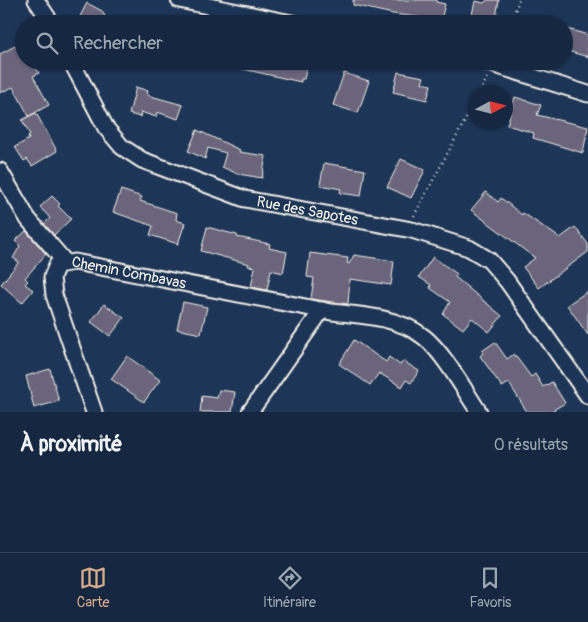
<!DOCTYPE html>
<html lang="fr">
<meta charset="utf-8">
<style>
:root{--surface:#162841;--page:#1f3048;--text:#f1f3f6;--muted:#9ea6b1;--line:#35445a;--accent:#d6ab8b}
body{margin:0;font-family:Pangolin,sans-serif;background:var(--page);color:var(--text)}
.compass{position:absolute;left:468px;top:85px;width:45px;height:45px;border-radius:50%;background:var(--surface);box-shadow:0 1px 4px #0004;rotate:83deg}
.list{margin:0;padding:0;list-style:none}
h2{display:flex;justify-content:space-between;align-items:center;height:65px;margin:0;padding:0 20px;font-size:21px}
h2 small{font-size:16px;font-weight:400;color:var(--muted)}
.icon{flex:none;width:28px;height:28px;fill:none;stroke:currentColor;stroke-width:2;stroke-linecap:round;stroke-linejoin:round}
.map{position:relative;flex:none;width:588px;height:412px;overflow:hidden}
.search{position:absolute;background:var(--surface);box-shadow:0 1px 4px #0004;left:15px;right:15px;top:15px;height:55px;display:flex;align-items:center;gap:12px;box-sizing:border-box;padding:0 18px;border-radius:28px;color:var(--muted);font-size:19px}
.sheet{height:140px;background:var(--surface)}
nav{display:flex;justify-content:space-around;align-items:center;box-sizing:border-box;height:70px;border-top:1px solid var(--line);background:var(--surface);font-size:14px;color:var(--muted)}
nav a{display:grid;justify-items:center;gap:2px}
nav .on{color:var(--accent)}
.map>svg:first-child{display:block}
.building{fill:#6b657b;stroke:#f4f1e8}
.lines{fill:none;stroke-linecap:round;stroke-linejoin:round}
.minor-casing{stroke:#f4f1e8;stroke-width:19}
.path{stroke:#f4f1e8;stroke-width:2.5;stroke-dasharray:1 4;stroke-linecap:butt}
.minor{stroke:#1d3557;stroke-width:15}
.labels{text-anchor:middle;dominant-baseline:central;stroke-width:4.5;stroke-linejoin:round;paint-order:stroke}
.street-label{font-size:15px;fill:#f4f1e8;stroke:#1d3557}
</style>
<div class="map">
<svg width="588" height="412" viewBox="0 0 588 412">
<rect width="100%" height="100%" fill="#1d3557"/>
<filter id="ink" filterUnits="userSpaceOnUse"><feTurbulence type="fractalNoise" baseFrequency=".02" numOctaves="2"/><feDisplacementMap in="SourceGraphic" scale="10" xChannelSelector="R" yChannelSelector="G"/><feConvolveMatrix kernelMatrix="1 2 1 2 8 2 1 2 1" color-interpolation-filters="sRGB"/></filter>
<g filter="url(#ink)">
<g class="building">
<polygon points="353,0 437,0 436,2 445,4 441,20 393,14 353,5"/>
<polygon points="487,0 499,0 496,17 492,16 491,24 470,24 475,1 484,3"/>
<polygon points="87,3 102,11 109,24 76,24"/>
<polygon points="564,28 588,35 588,57 564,50"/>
<polygon points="24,41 24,61 32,61 39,73 33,76 49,105 29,116 13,87 0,93 0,54"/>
<polygon points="234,61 308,61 304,79 301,79 301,82 234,67"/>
<polygon points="398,72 424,77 422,83 431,85 427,100 393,92"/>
<polygon points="344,73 369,81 358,113 333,105"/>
<polygon points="136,87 148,91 147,95 183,105 178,119 157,112 156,117 141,112 140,117 129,114"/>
<polygon points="515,97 541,105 537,115 588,127 583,153 533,138 534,133 507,125"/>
<polygon points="36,113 57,151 32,166 27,159 24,161 15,147 29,139 28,137 30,135 22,120"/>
<polygon points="197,130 240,150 239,152 266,156 262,178 238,174 222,167 226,153 208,148 205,159 188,151"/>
<polygon points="401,159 425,170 411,198 387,187"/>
<polygon points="324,163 365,170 361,196 340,193 341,189 320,185"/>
<polygon points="121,190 142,197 140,201 177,213 176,220 185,223 178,244 150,235 153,226 113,212"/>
<polygon points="486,192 498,202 501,198 522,215 523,213 560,238 575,227 588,244 588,252 539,288 523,267 535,258 471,210"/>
<polygon points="52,196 60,204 58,206 71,219 54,235 44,224 50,218 40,207"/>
<polygon points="207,227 237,235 237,237 270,244 269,248 287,252 283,273 271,270 267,290 251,287 255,267 248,266 249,264 201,251"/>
<polygon points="26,231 46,254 25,278 28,281 25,284 33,290 22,303 1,284 19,262 13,258 20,246 15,241"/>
<polygon points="310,253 348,258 347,263 349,264 354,255 394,261 391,285 350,279 348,304 311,299 314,278 307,277"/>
<polygon points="433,257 457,274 455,277 502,316 489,332 472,318 463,329 443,314 450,302 430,288 431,285 419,277"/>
<polygon points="588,291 588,335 567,305"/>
<polygon points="183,302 207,307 201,334 177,329"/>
<polygon points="104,304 124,318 110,336 91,322"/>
<polygon points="354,340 386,362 389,357 400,365 403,361 419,371 411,383 406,380 402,387 379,373 370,385 339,364"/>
<polygon points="495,342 507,359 514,354 531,377 535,374 543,387 552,382 565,403 550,412 527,412 509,383 502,387 480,356 483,353 482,351"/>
<polygon points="127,356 160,380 144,402 111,379"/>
<polygon points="50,369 59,401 34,408 26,376"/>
<polygon points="219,390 235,392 232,412 200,412 202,396 217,398"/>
</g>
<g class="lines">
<g class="minor-casing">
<g id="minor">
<polyline points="36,0 52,24"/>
<polyline points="179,0 296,24"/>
<path id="s1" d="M71,61l35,67 16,19 20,13 103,39 167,31 57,18 20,12 18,21 81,115"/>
<polyline points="482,61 588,94"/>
<polyline points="0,171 28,219 65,262"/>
<path id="s2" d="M94,412l-40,-117 -2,-18 5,-12 18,-3 256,50c30,3 68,5 93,25 19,15 41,54 55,75"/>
<polyline points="250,412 322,310"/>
</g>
</g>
<g class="path">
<polyline points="510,24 519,0"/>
<polyline points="480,92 487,78"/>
<polyline points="414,216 476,100"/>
</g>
<use href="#minor" class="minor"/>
</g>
</g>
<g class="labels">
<g class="street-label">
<text stroke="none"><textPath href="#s1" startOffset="298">Rue des Sapotes</textPath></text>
<text stroke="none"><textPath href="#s2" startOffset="228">Chemin Combavas</textPath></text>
</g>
</g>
</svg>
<svg class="compass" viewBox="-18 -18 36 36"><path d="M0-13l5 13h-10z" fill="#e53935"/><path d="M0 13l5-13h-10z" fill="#9ea6b1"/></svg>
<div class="search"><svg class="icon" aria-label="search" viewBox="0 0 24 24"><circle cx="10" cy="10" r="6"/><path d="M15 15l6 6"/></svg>Rechercher</div>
</div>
<section class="sheet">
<h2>À proximité<small>0 résultats</small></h2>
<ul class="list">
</ul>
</section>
<nav>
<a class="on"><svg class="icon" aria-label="map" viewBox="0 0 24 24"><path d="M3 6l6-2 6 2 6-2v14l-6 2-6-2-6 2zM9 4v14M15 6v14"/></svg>Carte</a>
<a><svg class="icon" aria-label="directions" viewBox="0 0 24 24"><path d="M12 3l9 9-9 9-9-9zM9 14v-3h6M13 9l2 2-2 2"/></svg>Itinéraire</a>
<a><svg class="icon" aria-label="saved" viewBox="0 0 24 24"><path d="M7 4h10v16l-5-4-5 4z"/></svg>Favoris</a>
</nav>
